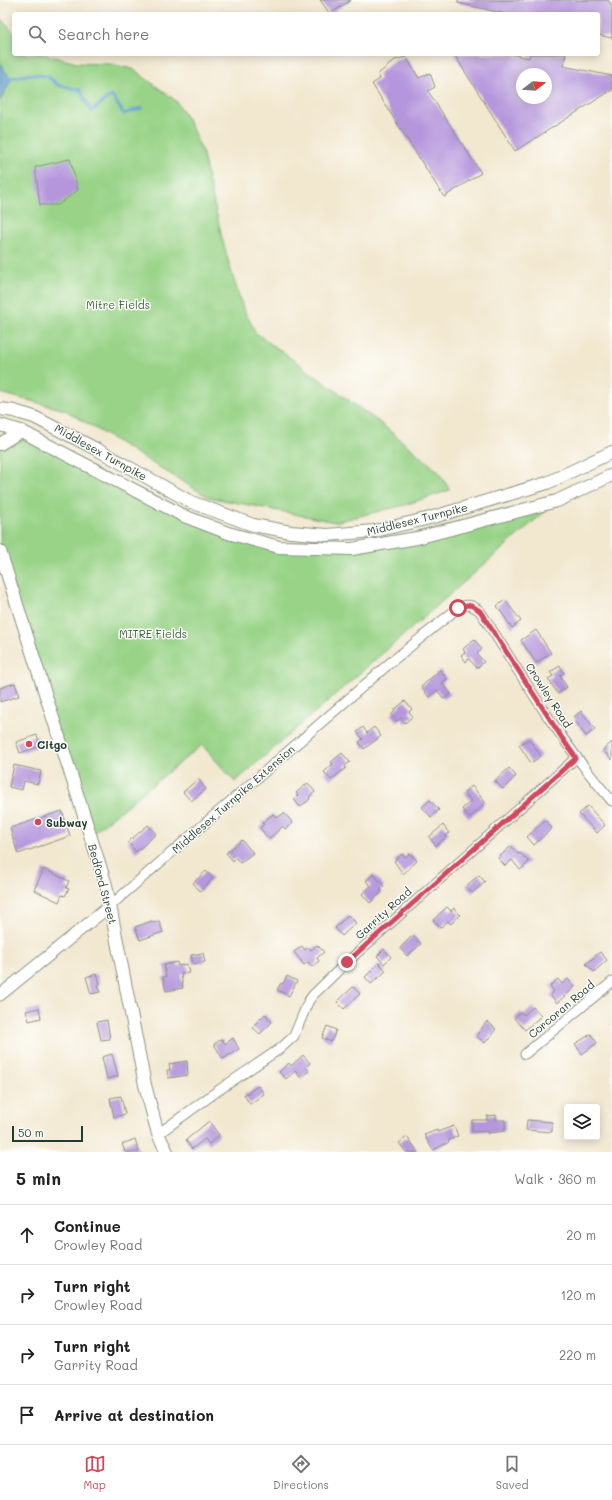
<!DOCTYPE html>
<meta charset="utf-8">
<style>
:root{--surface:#fff;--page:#f6f6f6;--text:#222;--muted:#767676;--line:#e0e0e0;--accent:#d1495b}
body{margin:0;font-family:Mali,sans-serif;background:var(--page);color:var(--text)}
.controls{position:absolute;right:12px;bottom:12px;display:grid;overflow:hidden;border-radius:4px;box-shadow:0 2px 10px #0003}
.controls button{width:36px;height:36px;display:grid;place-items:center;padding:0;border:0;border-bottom:1px solid var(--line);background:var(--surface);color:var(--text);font:20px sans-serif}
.compass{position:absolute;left:516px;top:68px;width:36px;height:36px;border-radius:50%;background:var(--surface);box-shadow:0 2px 10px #0003;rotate:73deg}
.scale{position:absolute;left:12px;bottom:10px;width:71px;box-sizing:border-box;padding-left:4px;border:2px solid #1f3d34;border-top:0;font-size:11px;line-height:14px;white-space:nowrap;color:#1f3d34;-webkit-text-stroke:3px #fdfcf7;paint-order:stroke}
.stop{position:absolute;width:12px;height:12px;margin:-9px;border:3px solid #d1495b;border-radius:50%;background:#fff}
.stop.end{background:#d1495b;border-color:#fff;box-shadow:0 1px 4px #0008}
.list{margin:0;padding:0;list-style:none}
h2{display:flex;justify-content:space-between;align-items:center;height:52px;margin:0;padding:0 16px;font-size:17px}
h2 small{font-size:13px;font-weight:400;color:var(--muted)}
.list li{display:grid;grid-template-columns:26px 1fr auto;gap:12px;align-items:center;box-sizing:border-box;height:60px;padding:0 16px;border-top:1px solid var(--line)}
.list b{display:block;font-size:15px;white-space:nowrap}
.list p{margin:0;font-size:13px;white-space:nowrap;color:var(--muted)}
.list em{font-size:13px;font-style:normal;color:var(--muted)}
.icon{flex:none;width:22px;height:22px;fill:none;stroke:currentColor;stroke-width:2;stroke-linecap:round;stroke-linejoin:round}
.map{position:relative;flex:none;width:612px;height:1152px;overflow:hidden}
.search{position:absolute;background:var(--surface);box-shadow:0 2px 10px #0003;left:12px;right:12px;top:12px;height:44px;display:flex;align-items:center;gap:10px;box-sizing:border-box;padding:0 14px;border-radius:4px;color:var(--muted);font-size:15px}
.sheet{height:292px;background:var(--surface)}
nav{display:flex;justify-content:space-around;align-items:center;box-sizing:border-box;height:56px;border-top:1px solid var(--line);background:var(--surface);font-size:11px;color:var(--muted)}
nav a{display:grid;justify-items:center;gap:2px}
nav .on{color:var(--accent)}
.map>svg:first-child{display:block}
.green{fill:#98d387;stroke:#5c885e}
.water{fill:#64a0d4;stroke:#426e84}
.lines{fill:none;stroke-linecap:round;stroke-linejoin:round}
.stream{stroke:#64a0d4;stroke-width:3}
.building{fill:#b596dd;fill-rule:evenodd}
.minor-casing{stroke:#889282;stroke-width:11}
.tertiary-casing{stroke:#889282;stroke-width:13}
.secondary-casing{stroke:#889282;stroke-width:14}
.minor{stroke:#fff;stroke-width:9}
.tertiary{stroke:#fff;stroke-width:11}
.secondary{stroke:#fff;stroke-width:12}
.route{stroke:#d1495b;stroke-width:5}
.poi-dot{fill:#d1495b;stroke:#fdfcf7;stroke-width:1.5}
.labels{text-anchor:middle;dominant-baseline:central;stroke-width:3;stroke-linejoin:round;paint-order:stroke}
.park-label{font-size:11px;fill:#3d6249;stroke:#fdfcf7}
.street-label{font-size:11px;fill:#1f3d34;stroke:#fdfcf7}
.poi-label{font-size:11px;font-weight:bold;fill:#1f3d34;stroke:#fdfcf7;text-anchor:start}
</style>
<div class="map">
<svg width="612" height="1152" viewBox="0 0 612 1152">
<rect width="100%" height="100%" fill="#fdfcf7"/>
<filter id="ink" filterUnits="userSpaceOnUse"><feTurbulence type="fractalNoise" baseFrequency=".025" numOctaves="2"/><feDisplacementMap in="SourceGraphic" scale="8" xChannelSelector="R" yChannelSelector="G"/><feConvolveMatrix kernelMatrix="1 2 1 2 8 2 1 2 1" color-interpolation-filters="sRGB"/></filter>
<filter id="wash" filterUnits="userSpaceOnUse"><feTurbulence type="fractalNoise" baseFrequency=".012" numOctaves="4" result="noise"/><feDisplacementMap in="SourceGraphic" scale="16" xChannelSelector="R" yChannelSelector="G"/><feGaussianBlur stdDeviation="0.9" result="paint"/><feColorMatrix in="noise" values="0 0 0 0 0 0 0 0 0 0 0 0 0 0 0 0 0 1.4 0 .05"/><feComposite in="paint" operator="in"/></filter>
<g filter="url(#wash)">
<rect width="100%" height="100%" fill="#f2e8d0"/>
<g class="green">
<polygon points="0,18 14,33 14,54 43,54 77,63 111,64 133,69 176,101 187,118 202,151 223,242 232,274 243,308 256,333 379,422 437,470 450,490 405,505 335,522 208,497 65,410 0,393"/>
<polygon points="21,431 184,516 279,547 352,549 557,501 235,782 202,745 90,835 0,551 0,444"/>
</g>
<polygon class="water" points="0,62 5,71 12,78 0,101"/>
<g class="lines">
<path class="stream" d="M9,79l21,-5 17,2 11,9 22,5 11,21c8,-4 12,-12 21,-15l12,18 18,-6"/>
</g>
<g id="blocks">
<g class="building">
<polygon points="320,0 351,0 330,14"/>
<polygon points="458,0 608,0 612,6 612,38 598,35 598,14 506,14 458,3"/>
<path d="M454,54h56l19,4 1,-4h36l-3,12 49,10v14l-97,61zM522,74h24v24h-24z"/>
<polygon points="406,57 419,78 430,73 435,87 428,91 481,173 444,197 372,84 380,79 378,74 395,60"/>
<polygon points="70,159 78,190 58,205 40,205 35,167"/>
<polygon points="505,600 521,621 512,628 497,606"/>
<polygon points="536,630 551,653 536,663 521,640"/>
<polygon points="474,639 482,649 477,654 484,662 477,668 469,659 466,662 461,655 465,652 463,649"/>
<polygon points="560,666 564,673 560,676 567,687 558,694 548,679 553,676 550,672"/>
<polygon points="440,670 447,679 442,683 451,694 444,699 437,690 429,697 421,687"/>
<polygon points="15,683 19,696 0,702 0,688"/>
<polygon points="405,701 412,709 409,712 413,716 405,723 401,718 397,721 391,715 395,711 394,710"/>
<polygon points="581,711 595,729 586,736 575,721 576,720 574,717"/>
<polygon points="363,727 367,733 374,727 381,736 364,749 359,742 363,739 357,732"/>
<polygon points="37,735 40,746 20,753 16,742"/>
<polygon points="529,739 541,756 531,763 519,745"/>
<polygon points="612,742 612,760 603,750"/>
<polygon points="342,753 350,762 345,766 346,768 331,780 324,772 333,764 331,762"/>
<polygon points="14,765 41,771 38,784 24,781 22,790 9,787"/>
<polygon points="509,768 516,776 503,789 495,781"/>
<polygon points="198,779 206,789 191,801 183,792"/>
<polygon points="308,783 315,792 309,797 310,799 300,807 294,799 298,795 296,793"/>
<polygon points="472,786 485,802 482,805 483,806 469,818 462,809 471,801 464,792"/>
<polygon points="430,800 439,810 431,817 422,807"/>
<polygon points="588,806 605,825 597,833 579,814"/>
<polygon points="62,811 70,836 18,854 10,828"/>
<polygon points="284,813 293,823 285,829 283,826 269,839 260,828 264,824 262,823 273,814 277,818"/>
<polygon points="545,820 552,828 534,845 527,837"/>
<polygon points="148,825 156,834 136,852 128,842"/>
<polygon points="443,825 449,833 445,836 446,837 436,846 429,837"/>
<polygon points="242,840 253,853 240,863 236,858 233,861 226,853"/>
<polygon points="511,846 518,854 520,853 529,862 520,870 512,860 505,866 498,858"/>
<polygon points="410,853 417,861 403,874 394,861 402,854 405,857"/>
<polygon points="44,869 69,881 66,888 69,889 65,896 62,895 59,902 34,890"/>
<polygon points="206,871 213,879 200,891 193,883"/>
<polygon points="373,874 384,886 380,890 382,892 370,903 362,894 371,886 366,881"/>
<polygon points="479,875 485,882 472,893 466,886"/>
<polygon points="447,907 451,911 454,908 460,915 451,924 448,921 440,928 433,920"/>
<polygon points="348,915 356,923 342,936 335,928"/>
<polygon points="152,921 153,923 159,921 163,932 140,940 135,927"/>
<polygon points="413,935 421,944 407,956 400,948"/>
<polygon points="317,945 324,952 317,958 319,961 312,967 308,962 304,965 294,952 302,946 305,950 308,947 311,950"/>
<polygon points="384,949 391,957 384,964 377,956"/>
<polygon points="600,952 607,960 594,972 586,964"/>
<polygon points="203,953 205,962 193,964 191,955"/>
<polygon points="177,962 178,966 187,964 189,973 181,974 183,988 166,991 163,977 166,977 164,965"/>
<polygon points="379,963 386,971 371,984 365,977"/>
<polygon points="97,974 100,984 98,985 100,992 91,994 86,977"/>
<polygon points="287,976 297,981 289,996 277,990 281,983 283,984"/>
<polygon points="558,979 562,984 568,979 575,987 557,1003 550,995 554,991 550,986"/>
<polygon points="353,987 360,994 344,1009 337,1002"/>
<polygon points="533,1007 541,1016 525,1030 514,1018 521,1012 524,1015"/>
<polygon points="39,1008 41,1018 29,1021 26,1011"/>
<polygon points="265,1014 272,1022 260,1034 252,1027"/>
<polygon points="107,1020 110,1039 101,1040 97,1022"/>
<polygon points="487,1021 496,1029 485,1043 476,1036"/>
<polygon points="327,1026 336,1030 331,1042 322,1038"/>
<polygon points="591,1034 597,1043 582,1054 575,1044"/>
<polygon points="233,1038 239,1049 223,1059 214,1044 222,1039 225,1044"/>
<polygon points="112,1054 118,1076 107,1079 102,1057"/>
<polygon points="303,1055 310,1063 306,1067 309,1071 301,1078 295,1071 286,1079 279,1072 289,1063 291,1066"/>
<polygon points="187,1061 188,1075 168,1078 167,1070 170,1070 169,1064"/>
<polygon points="258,1086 264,1094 250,1104 244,1095"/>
<polygon points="121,1096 125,1114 114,1117 110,1098"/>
<polygon points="496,1115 496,1120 505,1120 505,1131 488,1133 488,1131 472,1132 472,1120 487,1120 487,1116"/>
<polygon points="527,1120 552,1122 552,1132 526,1130"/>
<polygon points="209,1121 219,1135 209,1144 205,1139 192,1149 186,1140"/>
<polygon points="454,1126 458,1136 449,1140 449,1142 433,1150 424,1135 437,1130 437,1132"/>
<polygon points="407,1137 418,1152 406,1152 399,1143"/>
<polygon points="135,1139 139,1152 125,1152 122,1144"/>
</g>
</g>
</g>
<g filter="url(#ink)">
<use href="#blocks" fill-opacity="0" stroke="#889282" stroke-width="1"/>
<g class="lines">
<g class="minor-casing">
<g id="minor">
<path d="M111,905l280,-243 67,-54c9,-5 14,-3 22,3 42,65 81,132 132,190"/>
<polyline points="525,1054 612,982"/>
<polyline points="158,1134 216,1092 281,1048 294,1036 308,1002 313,995 347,962 576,758"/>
</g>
</g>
<g class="tertiary-casing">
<polyline id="tertiary" points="0,995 111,905"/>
</g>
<g class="secondary-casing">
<g id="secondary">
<polyline points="0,409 14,411 34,417 98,450 191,502 253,525 291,532 327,535 375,531 430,518 547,483 612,452"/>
<polyline points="0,425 21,431 184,516 228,533 279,547 352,549 417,538 557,501 612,475"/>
<polyline points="0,444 21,431"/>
<polyline points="0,551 106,885 145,1085 158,1134 167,1152"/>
</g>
</g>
<use href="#minor" class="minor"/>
<use href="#tertiary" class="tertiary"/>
<use href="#secondary" class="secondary"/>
</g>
</g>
<g class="lines" filter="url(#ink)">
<path class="route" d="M347,962l229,-204 -14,-20 -82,-127c-8,-6 -13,-8 -22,-3"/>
</g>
<g class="poi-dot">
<circle cx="29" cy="744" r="4"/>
<circle cx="38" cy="822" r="4"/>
</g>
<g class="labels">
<g class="park-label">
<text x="118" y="304">Mitre Fields</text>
<text x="153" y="633">MITRE Fields</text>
</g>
<g class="street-label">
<text transform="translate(101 452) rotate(29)">Middlesex Turnpike</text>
<text transform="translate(417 519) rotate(-14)">Middlesex Turnpike</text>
<text transform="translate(549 695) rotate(57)">Crowley Road</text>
<text transform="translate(233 799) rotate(-41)">Middlesex Turnpike Extension</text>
<text transform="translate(103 884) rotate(75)">Bedford Street</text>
<text transform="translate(383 913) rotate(-42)">Garrity Road</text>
<text transform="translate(561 1009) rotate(-40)">Corcoran Road</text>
</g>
<g class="poi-label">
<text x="37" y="744">Citgo</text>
<text x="46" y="822">Subway</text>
</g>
</g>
</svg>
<div class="controls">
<button><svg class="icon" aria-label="layers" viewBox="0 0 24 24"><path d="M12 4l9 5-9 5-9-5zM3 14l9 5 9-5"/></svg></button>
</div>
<svg class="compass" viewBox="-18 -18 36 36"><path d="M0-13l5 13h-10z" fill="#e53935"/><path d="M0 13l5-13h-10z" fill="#767676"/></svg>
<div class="scale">50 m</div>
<div class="stop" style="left:458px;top:608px"></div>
<div class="stop end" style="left:347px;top:962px"></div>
<div class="search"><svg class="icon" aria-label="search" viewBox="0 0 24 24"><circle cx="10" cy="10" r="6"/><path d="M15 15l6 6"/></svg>Search here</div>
</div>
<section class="sheet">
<h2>5 min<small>Walk · 360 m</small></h2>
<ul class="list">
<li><svg class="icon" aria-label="ahead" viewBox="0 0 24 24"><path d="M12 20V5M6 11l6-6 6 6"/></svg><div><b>Continue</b><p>Crowley Road</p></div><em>20 m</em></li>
<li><svg class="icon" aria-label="right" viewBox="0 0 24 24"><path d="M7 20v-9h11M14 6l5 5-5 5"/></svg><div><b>Turn right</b><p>Crowley Road</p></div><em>120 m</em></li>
<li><svg class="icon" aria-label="right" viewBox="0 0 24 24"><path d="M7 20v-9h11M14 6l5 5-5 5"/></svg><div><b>Turn right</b><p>Garrity Road</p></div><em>220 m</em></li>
<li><svg class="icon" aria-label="arrive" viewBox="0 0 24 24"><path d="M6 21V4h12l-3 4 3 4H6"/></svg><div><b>Arrive at destination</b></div></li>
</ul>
</section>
<nav>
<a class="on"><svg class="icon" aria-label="map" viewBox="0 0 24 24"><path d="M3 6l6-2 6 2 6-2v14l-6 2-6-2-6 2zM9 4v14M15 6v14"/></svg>Map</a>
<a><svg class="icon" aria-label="directions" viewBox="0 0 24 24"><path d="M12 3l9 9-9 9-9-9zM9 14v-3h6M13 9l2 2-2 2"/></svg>Directions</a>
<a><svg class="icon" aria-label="saved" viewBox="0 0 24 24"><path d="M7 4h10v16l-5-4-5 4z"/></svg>Saved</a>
</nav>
